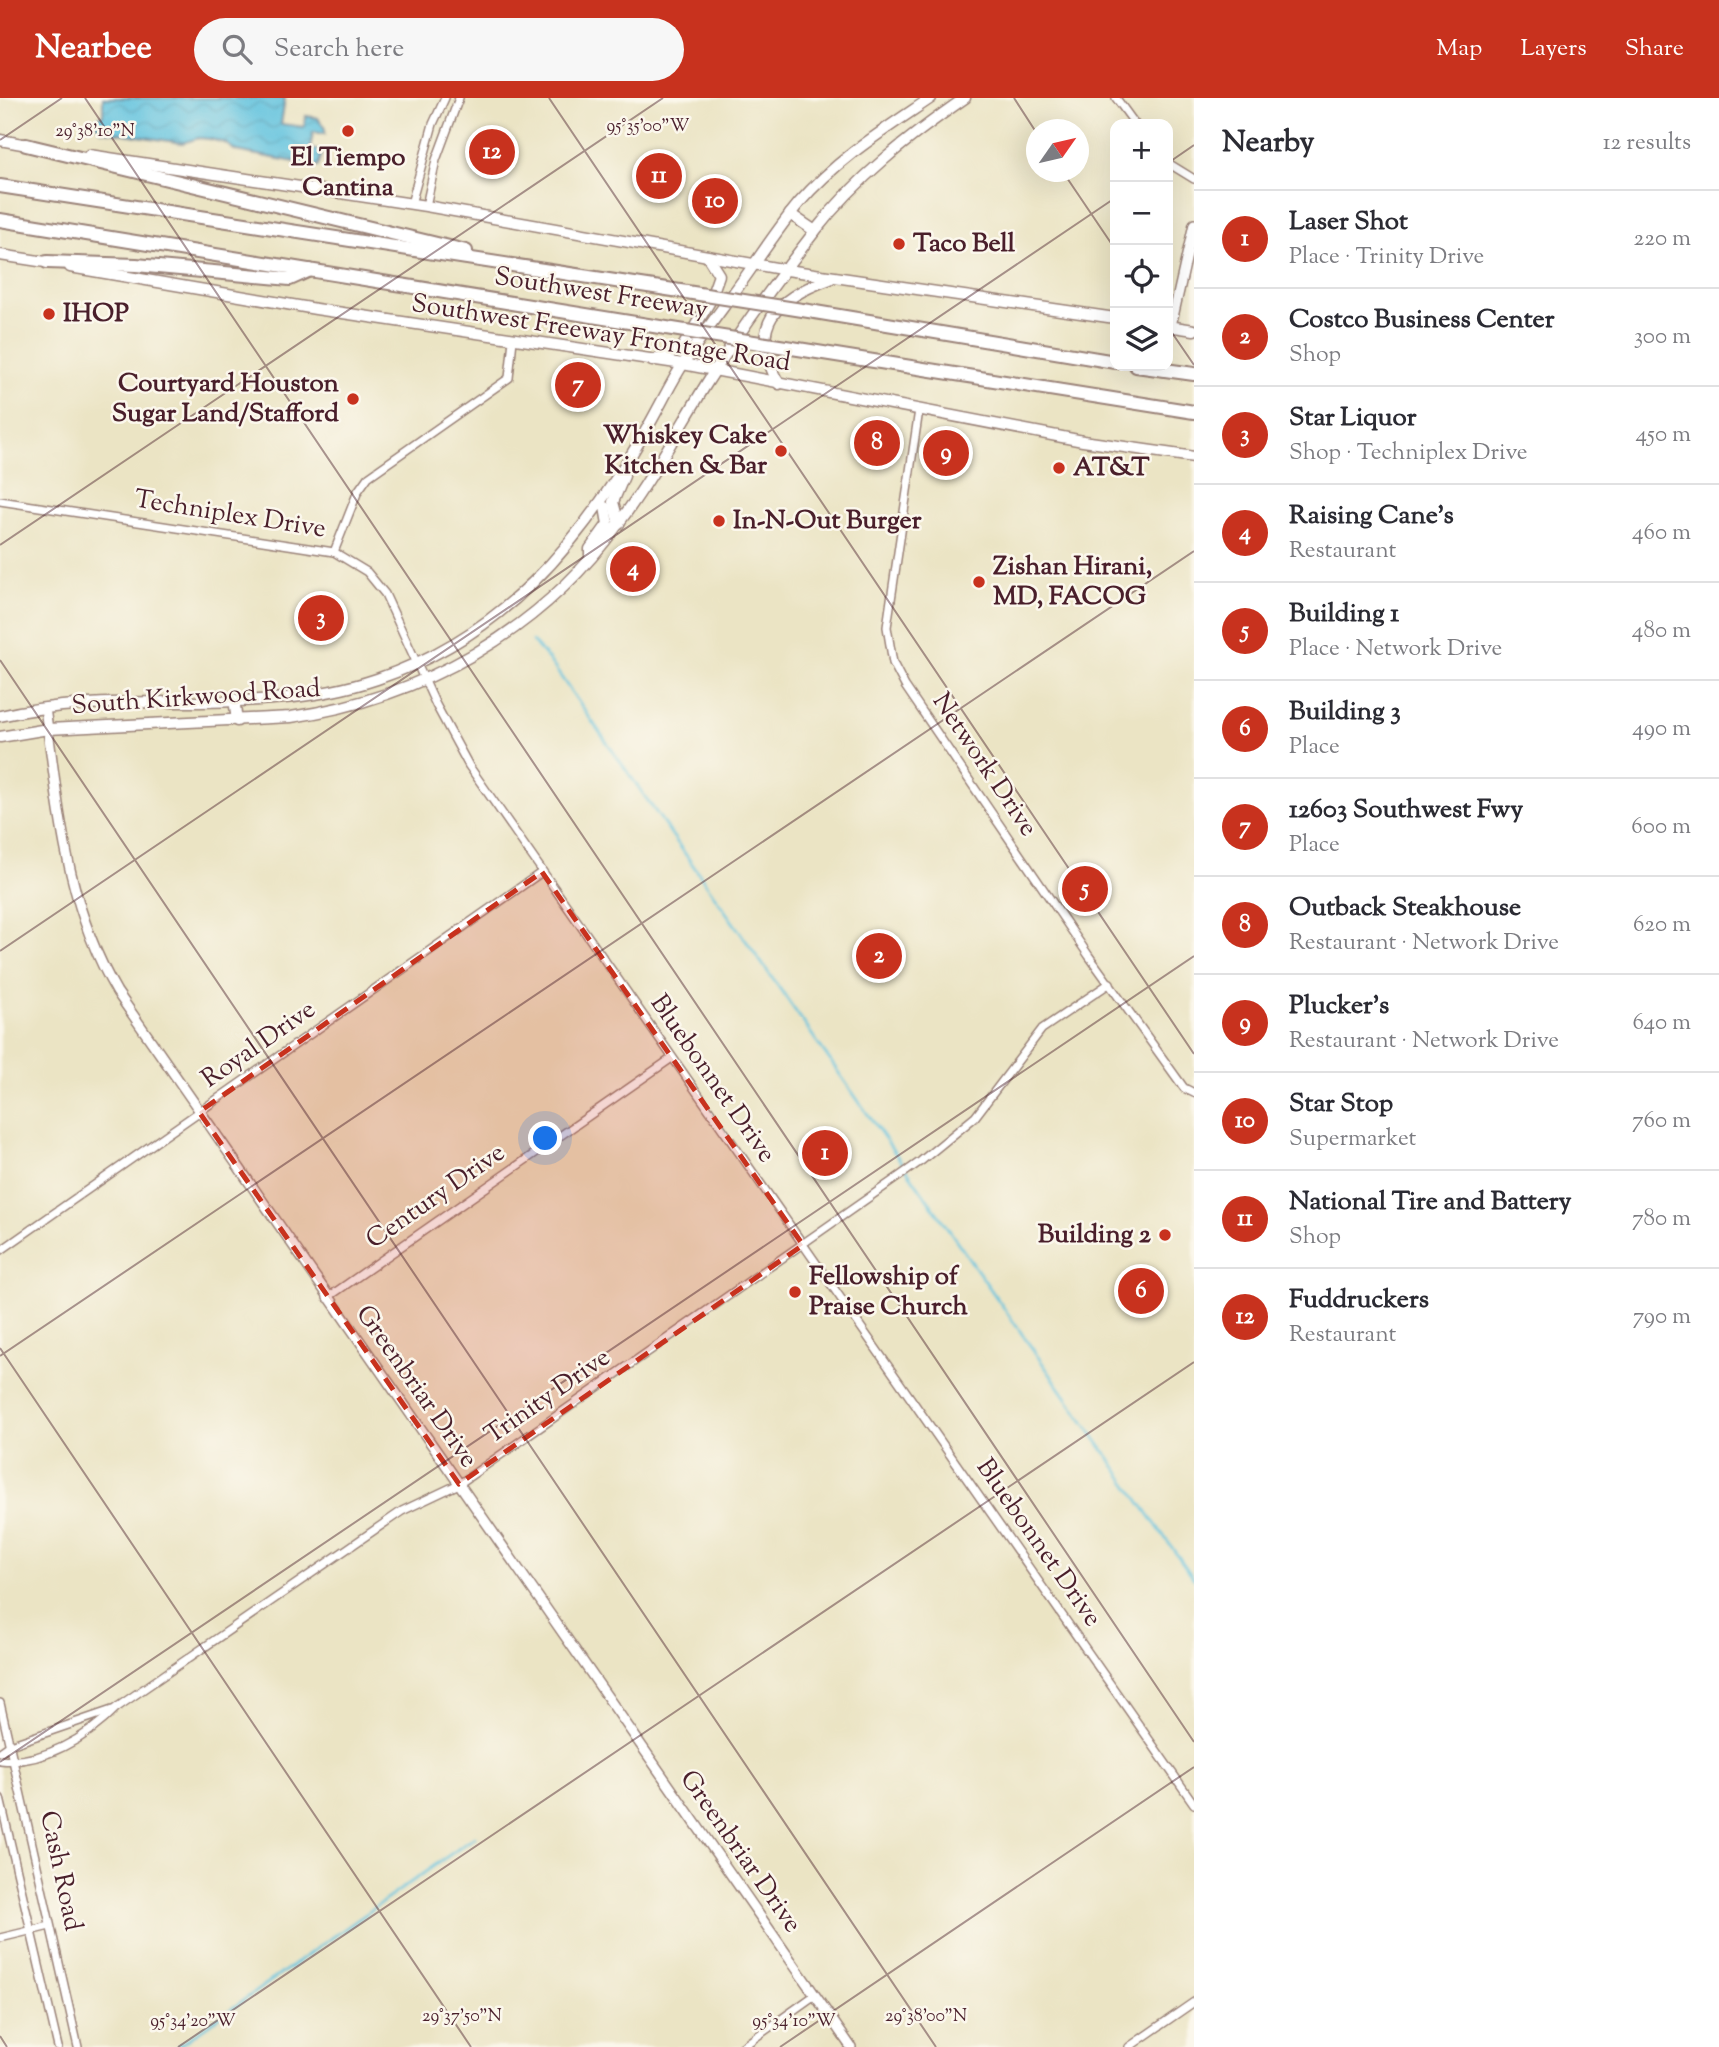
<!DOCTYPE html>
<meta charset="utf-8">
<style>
:root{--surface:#fff;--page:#f7f7f7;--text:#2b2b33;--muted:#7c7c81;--line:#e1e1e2;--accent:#c8321e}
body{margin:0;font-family:"Sorts Mill Goudy",serif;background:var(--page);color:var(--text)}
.controls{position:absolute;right:21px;top:21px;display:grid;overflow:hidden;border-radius:14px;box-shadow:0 7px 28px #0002}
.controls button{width:63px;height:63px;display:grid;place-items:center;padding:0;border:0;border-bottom:2px solid var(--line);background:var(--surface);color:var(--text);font:35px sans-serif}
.compass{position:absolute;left:1026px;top:21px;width:63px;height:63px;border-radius:50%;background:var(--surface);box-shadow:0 7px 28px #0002;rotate:56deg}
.you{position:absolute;left:546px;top:1041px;width:24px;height:24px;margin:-18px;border:5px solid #fff;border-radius:50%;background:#1a73e8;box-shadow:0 0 0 10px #1a73e833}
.badge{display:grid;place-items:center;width:46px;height:46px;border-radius:50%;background:var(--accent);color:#fff;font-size:23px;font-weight:700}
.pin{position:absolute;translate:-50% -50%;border:4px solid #fff;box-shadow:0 2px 7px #0006}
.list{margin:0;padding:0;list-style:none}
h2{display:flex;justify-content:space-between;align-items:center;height:91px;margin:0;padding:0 28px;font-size:30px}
h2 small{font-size:23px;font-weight:400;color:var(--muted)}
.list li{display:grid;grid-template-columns:46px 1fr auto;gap:21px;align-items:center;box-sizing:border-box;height:98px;padding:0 28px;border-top:2px solid var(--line)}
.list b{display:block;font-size:26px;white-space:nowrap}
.list p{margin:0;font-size:23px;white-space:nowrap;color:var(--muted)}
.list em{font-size:23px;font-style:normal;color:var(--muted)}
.icon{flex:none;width:38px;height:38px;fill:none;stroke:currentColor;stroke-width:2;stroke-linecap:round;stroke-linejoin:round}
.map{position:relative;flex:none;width:1194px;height:1949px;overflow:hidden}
header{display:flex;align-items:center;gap:42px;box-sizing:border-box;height:98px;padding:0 35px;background:var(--accent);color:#fff}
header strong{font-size:33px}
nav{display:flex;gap:38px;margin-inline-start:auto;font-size:24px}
.search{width:490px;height:63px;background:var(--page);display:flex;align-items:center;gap:18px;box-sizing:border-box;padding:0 24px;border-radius:38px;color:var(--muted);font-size:26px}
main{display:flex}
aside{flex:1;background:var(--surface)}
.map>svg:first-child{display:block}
.water{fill:url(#water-waves);stroke:#557084;stroke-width:2}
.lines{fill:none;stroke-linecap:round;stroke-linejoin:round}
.stream{stroke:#60c2de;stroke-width:2.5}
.minor-casing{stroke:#9a8278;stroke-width:10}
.tertiary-casing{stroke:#9a8278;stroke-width:12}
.secondary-casing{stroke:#9a8278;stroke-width:13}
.motorway-casing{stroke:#9a8278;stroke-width:16}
.minor{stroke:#fff;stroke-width:7}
.tertiary{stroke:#fff;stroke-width:9}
.secondary{stroke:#fff;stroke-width:10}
.motorway{stroke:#fff;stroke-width:12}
.motorway-bridge-casing{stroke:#9a8278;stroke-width:16;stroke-linecap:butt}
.motorway-bridge{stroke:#fff;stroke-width:12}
.marked{fill:#c8321e;fill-opacity:0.2;stroke:#c8321e;stroke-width:5;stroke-dasharray:14 9;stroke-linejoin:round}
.ticks{fill:none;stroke:#4a1f2b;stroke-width:2;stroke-opacity:0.45}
.poi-dot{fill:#c8321e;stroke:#fbf7ec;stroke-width:2.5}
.labels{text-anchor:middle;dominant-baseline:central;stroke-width:5;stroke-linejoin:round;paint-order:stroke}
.poi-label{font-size:26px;font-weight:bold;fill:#4a1f2b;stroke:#fbf7ec;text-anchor:start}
.street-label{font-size:26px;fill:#4a1f2b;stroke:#fbf7ec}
.ticks-label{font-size:18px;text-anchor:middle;fill:#4a1f2b;stroke:#fbf7ec;stroke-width:5;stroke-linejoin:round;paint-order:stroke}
</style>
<header>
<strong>Nearbee</strong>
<div class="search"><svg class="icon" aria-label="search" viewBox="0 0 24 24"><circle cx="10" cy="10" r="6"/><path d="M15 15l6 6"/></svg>Search here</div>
<nav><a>Map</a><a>Layers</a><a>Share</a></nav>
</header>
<main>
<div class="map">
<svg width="1194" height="1949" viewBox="0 0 1194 1949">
<defs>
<pattern id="water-waves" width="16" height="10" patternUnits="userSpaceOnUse" patternTransform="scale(1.75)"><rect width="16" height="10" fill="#60c2de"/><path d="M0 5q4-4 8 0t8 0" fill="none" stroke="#55a6bf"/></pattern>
</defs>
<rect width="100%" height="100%" fill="#fbf7ec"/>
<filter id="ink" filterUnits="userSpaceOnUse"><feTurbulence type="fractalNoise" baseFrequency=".0143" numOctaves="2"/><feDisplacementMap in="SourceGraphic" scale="14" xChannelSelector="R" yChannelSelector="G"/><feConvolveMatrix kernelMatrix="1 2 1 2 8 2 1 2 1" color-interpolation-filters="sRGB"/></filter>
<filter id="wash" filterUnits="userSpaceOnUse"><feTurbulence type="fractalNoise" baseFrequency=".00686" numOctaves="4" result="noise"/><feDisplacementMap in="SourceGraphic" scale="28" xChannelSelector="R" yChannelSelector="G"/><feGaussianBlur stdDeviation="1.57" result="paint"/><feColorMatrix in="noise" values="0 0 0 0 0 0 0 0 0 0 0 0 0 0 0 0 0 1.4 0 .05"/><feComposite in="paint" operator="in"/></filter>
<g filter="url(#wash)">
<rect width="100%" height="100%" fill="#ebe4c4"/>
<polygon class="water" points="103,0 285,0 281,26 304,29 306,18 318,20 325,31 325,36 313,34 310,51 323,53 318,68 236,53 225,45 210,41 199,40 182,45 100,32 93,22 103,17"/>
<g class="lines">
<g class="stream">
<polyline points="532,543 549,562 1194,1481"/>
<polyline points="177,1949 475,1739"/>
</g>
</g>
</g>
<g filter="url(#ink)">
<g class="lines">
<g class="minor-casing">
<g id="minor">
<polyline points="1116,0 1135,26"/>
<polyline points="1168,65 1194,81"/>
<polyline points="411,106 433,26 445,0"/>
<polyline points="426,108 436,62 459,0"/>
<polyline points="919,312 887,529 893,565 905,588 1089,858 1184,990 1194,995"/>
<polyline points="0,403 334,454 367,474 385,496 436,607 469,668 1194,1706"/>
<polyline points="334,454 358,393 368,379 509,280 513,242"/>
<polyline points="0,1153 542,774"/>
<polyline points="327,1200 672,960"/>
<polyline points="0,1605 78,1949"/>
<polyline points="0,1654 10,1647 112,1612"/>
<path d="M0,1662c42,5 88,-23 116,-52l286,-197 57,-27 462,-323 54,-44 67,-88 68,-46"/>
<polyline points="0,1700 58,1949"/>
<polyline points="0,1840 50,1828"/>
<polyline points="742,1949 815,1897"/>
<polyline points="1129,1949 1194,1904"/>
</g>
</g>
<g class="tertiary-casing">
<g id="tertiary">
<polyline points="1171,228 1194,126"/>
<path d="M45,610c14,99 20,196 72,284l734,1055"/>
</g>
</g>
<g class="secondary-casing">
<g id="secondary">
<polyline points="0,42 33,48"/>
<polyline points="89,57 426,108 787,172 1115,220"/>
<polyline points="790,116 815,133"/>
<polyline points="0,157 52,165"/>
<polyline points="70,169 316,211 683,266 1083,343 1194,359"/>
<polyline points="1168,228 1194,232"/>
<polyline points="652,263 682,250 709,205 719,177 707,158"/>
<path d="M779,286c-33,-58 -3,-86 51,-105"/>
<polyline points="619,426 613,404 624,378"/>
<polyline points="590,457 590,451 608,426 605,409"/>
<polyline points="234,601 237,623"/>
<path d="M0,618c123,-29 256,4 377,-37 126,-43 202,-134 268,-247 13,-22 24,-46 38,-68 19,-29 40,-56 60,-84 18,-25 36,-53 56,-77 38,-44 85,-73 132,-105"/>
<path d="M0,639l48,-8 243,-12c131,-19 249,-85 327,-193 33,-44 59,-92 87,-138 33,-53 72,-106 110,-155 41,-53 95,-95 150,-133"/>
</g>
</g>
<g class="motorway-casing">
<g id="motorway">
<polyline points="26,47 466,153"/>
<polyline points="0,88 680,193"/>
<polyline points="0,122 660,229"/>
<polyline points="47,164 136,167 290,181 310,172"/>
<polyline points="815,214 1115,264"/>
<polyline points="792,250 1194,314"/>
<polyline points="1136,268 1194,276"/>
</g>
</g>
<use href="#minor" class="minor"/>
<use href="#tertiary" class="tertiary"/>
<use href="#secondary" class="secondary"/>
<use href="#motorway" class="motorway"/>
<g class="motorway-bridge-casing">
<g id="motorway-bridge">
<polyline points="680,193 815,214"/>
<polyline points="660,229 792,250"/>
</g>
</g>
<use href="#motorway-bridge" class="motorway-bridge"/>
</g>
</g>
<path class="marked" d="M542,774l261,373 -344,239 -260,-372z"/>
<path class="ticks" d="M85,0l1109,1644M549,0l645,956M1014,0l22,34M0,42l62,-42M1168,65l26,-18M1063,74l52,77M1168,229l26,38M0,447l663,-447M0,562l936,1387M0,853l1115,-753M0,1250l471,699M0,1258l1194,-805M0,1664l1194,-806M0,1938l7,11M178,1949l1016,-685M780,1949l414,-280"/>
<g class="poi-dot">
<circle cx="348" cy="33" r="7"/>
<circle cx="899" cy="146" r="7"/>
<circle cx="49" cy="216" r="7"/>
<circle cx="353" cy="301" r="7"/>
<circle cx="781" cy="353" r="7"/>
<circle cx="1059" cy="370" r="7"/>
<circle cx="719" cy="423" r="7"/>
<circle cx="979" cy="484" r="7"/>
<circle cx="1165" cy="1137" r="7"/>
<circle cx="795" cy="1194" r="7"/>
</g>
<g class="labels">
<g class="poi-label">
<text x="348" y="60" text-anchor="middle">El Tiempo<tspan x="348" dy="30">Cantina</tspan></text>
<text x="913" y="146">Taco Bell</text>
<text x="63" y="216">IHOP</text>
<text x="339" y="286" text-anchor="end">Courtyard Houston<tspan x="339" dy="30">Sugar Land/Stafford</tspan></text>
<text x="767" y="338" text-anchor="end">Whiskey Cake<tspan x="767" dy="30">Kitchen &amp; Bar</tspan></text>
<text x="1073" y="370">AT&amp;T</text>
<text x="733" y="423">In-N-Out Burger</text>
<text x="993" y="469">Zishan Hirani,<tspan x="993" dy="30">MD, FACOG</tspan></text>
<text x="1151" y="1137" text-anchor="end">Building 2</text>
<text x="809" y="1179">Fellowship of<tspan x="809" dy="30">Praise Church</tspan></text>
</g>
<g class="street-label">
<text transform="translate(601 196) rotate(9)">Southwest Freeway</text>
<text transform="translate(601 236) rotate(9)">Southwest Freeway Frontage Road</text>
<text transform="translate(230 417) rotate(9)">Techniplex Drive</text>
<text transform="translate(196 600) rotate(-4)">South Kirkwood Road</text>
<text transform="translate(984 667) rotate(56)">Network Drive</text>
<text transform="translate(259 947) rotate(-35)">Royal Drive</text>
<text transform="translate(712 981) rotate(55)">Bluebonnet Drive</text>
<text transform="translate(436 1099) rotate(-35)">Century Drive</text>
<text transform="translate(416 1289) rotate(55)">Greenbriar Drive</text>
<text transform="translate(548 1299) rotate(-35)">Trinity Drive</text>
<text transform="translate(1038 1445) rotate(55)">Bluebonnet Drive</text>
<text transform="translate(740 1754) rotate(55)">Greenbriar Drive</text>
<text transform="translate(60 1773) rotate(78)">Cash Road</text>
</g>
</g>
<g class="ticks-label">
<text x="648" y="33">95°35'00"W</text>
<text x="95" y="38">29°38'10"N</text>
<text x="462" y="1923">29°37'50"N</text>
<text x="926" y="1923">29°38'00"N</text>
<text x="193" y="1928">95°34'20"W</text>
<text x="794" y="1928">95°34'10"W</text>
</g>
</svg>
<div class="controls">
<button>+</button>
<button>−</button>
<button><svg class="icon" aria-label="locate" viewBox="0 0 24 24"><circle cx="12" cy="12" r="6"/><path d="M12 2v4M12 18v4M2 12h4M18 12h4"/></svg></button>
<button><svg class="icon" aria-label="layers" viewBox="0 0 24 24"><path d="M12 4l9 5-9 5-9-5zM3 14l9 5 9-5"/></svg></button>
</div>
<svg class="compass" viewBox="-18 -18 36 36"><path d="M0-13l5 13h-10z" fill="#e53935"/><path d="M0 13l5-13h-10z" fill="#7c7c81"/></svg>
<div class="you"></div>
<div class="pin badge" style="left:825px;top:1055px">1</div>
<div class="pin badge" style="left:879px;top:858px">2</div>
<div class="pin badge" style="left:321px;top:520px">3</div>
<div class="pin badge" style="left:633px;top:471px">4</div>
<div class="pin badge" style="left:1085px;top:791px">5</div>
<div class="pin badge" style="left:1141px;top:1193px">6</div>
<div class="pin badge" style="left:578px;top:287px">7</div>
<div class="pin badge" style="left:877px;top:345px">8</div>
<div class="pin badge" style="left:946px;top:355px">9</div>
<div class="pin badge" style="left:715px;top:103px">10</div>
<div class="pin badge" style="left:659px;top:78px">11</div>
<div class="pin badge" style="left:492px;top:54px">12</div>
</div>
<aside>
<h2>Nearby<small>12 results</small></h2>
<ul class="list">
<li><span class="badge">1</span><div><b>Laser Shot</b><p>Place · Trinity Drive</p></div><em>220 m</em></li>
<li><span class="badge">2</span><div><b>Costco Business Center</b><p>Shop</p></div><em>300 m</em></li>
<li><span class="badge">3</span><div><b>Star Liquor</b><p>Shop · Techniplex Drive</p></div><em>450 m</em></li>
<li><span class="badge">4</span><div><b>Raising Cane's</b><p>Restaurant</p></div><em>460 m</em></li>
<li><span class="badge">5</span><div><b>Building 1</b><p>Place · Network Drive</p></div><em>480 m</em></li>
<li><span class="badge">6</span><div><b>Building 3</b><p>Place</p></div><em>490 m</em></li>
<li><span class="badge">7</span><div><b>12603 Southwest Fwy</b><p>Place</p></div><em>600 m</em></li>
<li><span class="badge">8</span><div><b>Outback Steakhouse</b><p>Restaurant · Network Drive</p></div><em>620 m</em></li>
<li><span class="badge">9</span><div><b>Plucker's</b><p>Restaurant · Network Drive</p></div><em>640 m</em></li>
<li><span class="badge">10</span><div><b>Star Stop</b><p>Supermarket</p></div><em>760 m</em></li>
<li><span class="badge">11</span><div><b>National Tire and Battery</b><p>Shop</p></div><em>780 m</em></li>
<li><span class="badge">12</span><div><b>Fuddruckers</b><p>Restaurant</p></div><em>790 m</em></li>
</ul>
</aside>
</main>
